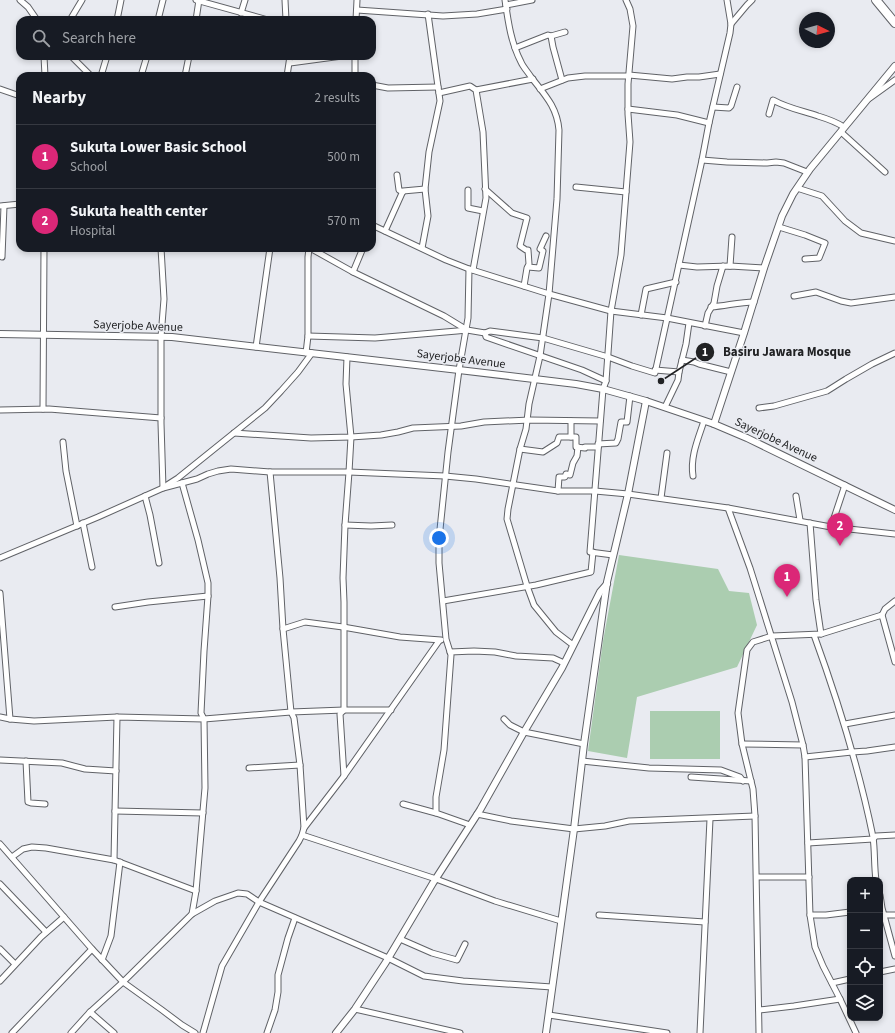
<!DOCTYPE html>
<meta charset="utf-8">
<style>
:root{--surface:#171b24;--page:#20242c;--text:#f1f3f6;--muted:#9ea1a6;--line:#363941;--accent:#db2777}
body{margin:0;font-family:"Source Sans 3",sans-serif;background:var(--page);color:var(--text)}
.controls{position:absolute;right:12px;bottom:12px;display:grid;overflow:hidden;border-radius:8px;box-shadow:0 2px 6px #0003}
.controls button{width:36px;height:36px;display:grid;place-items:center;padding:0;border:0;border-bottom:1px solid var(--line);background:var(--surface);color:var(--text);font:20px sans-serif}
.compass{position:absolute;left:799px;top:12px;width:36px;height:36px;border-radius:50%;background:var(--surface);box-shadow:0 2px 6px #0003;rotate:95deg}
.you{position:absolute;left:439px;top:538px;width:14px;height:14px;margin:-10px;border:3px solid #fff;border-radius:50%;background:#1a73e8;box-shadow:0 0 0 6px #1a73e833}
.badge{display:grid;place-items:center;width:26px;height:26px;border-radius:50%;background:var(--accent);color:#fff;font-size:13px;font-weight:700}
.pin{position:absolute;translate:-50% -33px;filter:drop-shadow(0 1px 2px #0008)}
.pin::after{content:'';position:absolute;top:21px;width:14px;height:12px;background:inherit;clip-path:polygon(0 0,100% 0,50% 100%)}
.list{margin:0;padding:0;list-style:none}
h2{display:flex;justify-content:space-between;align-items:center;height:52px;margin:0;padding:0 16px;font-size:17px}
h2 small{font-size:13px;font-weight:400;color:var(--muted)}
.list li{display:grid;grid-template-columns:26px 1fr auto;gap:12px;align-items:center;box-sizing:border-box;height:64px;padding:0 16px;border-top:1px solid var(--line)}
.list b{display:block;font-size:15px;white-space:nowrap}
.list p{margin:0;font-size:13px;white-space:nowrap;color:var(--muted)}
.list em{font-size:13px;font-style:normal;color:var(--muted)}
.icon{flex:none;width:22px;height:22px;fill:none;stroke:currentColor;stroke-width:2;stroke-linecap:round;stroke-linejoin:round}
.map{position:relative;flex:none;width:895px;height:1033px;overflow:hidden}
.search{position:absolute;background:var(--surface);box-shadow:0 2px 6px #0003;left:16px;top:16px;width:360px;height:44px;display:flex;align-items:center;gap:10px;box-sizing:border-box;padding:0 14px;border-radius:12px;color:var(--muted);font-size:15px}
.panel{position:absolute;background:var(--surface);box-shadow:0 2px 6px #0003;left:16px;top:72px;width:360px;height:180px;border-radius:12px}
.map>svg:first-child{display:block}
.green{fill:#abcdb0}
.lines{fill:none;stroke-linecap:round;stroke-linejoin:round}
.minor-casing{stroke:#606267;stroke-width:7}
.tertiary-casing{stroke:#606267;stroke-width:8}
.primary-casing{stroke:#606267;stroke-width:10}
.minor{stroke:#fff;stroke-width:5}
.tertiary{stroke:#fff;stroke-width:6}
.primary{stroke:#fff;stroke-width:8}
.labels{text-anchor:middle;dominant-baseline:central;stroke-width:3;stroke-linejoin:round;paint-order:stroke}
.street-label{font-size:12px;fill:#212224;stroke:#e9ebf1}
.leader{fill:none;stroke:#212224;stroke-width:1.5}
.callout-dot{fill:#212224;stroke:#e9ebf1;stroke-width:1.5}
.mark-label{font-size:12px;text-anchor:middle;font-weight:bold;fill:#fff}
.callout-label{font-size:13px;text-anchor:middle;font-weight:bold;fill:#212224;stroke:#e9ebf1;stroke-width:3;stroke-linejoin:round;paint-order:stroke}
</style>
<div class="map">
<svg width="895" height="1033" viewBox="0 0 895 1033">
<rect width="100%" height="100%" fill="#e9ebf1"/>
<g class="green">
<polygon points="619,555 718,569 729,591 749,593 757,625 737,667 637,697 627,758 588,751 603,641"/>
<rect x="650" y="711" width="70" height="48"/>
</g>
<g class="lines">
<g class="minor-casing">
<g id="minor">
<polyline points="20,0 28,7 37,20"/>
<polyline points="196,0 268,20"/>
<polyline points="285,0 286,20"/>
<path d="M505,0c3,21 6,43 16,62 2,5 7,10 10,15 14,18 26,30 28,53l-2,69 -8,95 -9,62 -11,48 -3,25 -6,20 -12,60 -1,10 20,67 7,19 22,27 17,13"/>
<polyline points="727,0 731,24"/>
<polyline points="506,5 532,0"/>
<polyline points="357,10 443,16 477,14 507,9"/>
<polyline points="241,13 245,0"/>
<polyline points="70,20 82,0"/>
<polyline points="117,20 121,0"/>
<polyline points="158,20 163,0"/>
<polyline points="196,20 199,0"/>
<polyline points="356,20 357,0"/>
<polyline points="551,36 553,47 562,80"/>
<polyline points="515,48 548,35 551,36 565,32"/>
<polyline points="44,56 45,76"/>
<polyline points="71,56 91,76"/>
<polyline points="290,63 342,56"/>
<polyline points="629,75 672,79 687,77 699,77 720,74"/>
<polyline points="101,76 107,56"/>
<polyline points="141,76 147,56"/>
<polyline points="185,76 189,56"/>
<polyline points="287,76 290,56"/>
<polyline points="355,76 355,56"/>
<polyline points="372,85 388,88 438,87"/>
<polyline points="0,89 20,96"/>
<polyline points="540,89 568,78 585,76 628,76"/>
<polyline points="476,90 533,79"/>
<polyline points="439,93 470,86 476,90 483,132 486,198 473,270"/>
<polyline points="870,98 895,80"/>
<polyline points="713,107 729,108 731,106 737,87"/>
<polyline points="628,109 677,115 709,123"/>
<path d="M769,114l4,-14c14,8 30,11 45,16 10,3 18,6 26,11"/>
<polyline points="841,132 885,172"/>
<polyline points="702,160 727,162 767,163 776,162 784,163 807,172"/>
<polyline points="397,175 399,190 403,192"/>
<polyline points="576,187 626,192"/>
<polyline points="797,188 822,196 845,221 861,233 882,238 895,241"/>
<polyline points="485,189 512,213 527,218 520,246 526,250 528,250 529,264 527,268 524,286"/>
<polyline points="468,190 468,208 483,211"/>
<polyline points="0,206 20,204"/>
<polyline points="372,225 446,260 469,269 549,294 611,311 667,318 744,333"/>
<polyline points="779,227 805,235 825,243 819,258 805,259"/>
<polyline points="385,231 403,191 425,189"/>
<polyline points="161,248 164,299 161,337 161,423 163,488"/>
<polyline points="310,248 353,272 444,316 467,330"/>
<polyline points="422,248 428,216 425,189 429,152 440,101 428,14"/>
<polyline points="2,257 4,206"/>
<polyline points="679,265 697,267 730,266 764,268"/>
<polyline points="730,266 732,237"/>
<polyline points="528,267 539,268 543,251 540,249 546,236"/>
<polyline points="469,269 468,318 459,370 448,452 439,539 439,563 446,639 451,655 444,750 436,797 436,813 470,825"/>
<polyline points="353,272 363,248"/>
<polyline points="794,296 816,292 841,301 851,303 895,297"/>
<path d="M711,307c15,-1 28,-5 43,-5"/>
<polyline points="641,315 646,289 676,282"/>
<polyline points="705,326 708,313 714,303 717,286 723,266"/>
<polyline points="485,333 486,337 582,370 606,381"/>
<polyline points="308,336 375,338 457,331 467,330 485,333 490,331 543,338 608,357 632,366 655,373 702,160 709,123 730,33 731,24 747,5 752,0"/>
<polyline points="256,347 270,248"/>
<polyline points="306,353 308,336 308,257 309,248"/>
<polyline points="682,360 694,362 699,364 731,372"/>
<polyline points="655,370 679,372"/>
<polyline points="665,407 678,380 679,372 686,344 689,323"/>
<polyline points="759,408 774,406 827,391 846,379 872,364 895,353"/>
<polyline points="43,409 44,248"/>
<polyline points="0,410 49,409 161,418"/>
<polyline points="234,433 311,438 351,437 381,435 398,432 413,428 461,426 484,422 530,420 600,421"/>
<polyline points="571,437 571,421"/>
<polyline points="63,442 66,471 77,526"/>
<polyline points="598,444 616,443 618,439 621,422 627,422 630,396"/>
<polyline points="520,449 543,452 557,443 559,437 576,437 576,447 585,448 585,447 598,447"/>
<path d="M693,476c-3,-19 5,-37 11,-55"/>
<polyline points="182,483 198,540 208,583 208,596 204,651 201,713 204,719 291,712 344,710 391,710"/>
<polyline points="167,485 178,478 265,408 281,391 298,372 312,353"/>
<polyline points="558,491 559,477 565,477 566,474 570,475 573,463 577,456 578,447"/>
<polyline points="145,496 150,515 159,563"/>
<polyline points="796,496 800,520"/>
<polyline points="661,498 667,453"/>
<polyline points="728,508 750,568 792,702 803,745 805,757 810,915 815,947 823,966 840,999 856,1033"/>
<polyline points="83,523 92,567"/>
<polyline points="810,523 816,600 821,634"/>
<polyline points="345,525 371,526 392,525"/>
<polyline points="831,527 845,485"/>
<polyline points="613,555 590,552 603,389 606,381 611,311 621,255 630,142 628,114 628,84 633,26 630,9 626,0"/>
<polyline points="0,558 98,517 163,488 197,479 208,474 218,471 231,469 270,472 349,472 445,476 476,479 558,491 595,491 628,494 728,508 831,527 895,534"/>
<polyline points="0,593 10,719"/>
<polyline points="443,601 536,585 591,572 593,552"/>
<polyline points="115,607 148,602 208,596"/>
<polyline points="882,615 885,609 895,601"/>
<polyline points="283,629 305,622 343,627 400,637 441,640"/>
<path d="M814,635c24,66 45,133 59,202 2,14 1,29 3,43"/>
<polyline points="450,652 474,651 495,652 516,656 553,658 564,663"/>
<polyline points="0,717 10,719 34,721 117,717 204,719 205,788 196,891 192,914"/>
<polyline points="504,719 510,725 524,732 584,744"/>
<polyline points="845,724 895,715"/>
<polyline points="742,744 803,745"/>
<polyline points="805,757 852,752 867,751 895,747"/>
<polyline points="0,760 62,763 85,769 116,771"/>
<polyline points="26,761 28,802 31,803 45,804"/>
<polyline points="582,761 649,768 721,770 740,777 743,781"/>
<polyline points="249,768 300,765"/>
<polyline points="344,776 340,714 344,710 344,602 343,578 345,525 349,472 351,437 346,384 347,357"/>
<polyline points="691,777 751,781"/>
<polyline points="403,804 436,813"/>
<polyline points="115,811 203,813"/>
<polyline points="477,814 511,821 574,829 605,826 629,821 755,816"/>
<polyline points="304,828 344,776 439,641"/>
<polyline points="302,835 436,879 495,901 561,921"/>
<polyline points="808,843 873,839 876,836 895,835"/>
<polyline points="0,844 92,949 123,982 162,1010 182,1025 195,1033"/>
<polyline points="12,857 23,849 32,847 46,848 114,860 196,891"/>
<polyline points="114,860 117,717"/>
<polyline points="757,877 809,877"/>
<polyline points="0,884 46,932"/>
<polyline points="880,895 882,908 895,956"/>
<polyline points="599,915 705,922"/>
<polyline points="810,915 826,915 850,912"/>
<polyline points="884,915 895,915"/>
<polyline points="400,939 432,953 457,960 465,944"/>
<polyline points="0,949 15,964"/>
<polyline points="102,960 111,936 120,862"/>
<polyline points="880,972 895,969"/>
<polyline points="0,981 41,937 64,917"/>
<polyline points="832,983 850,979"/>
<polyline points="355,1009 460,1033"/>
<polyline points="759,1010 794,1006 840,999"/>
<polyline points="549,1015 667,1033"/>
<polyline points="12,1033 92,949"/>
<polyline points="71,1033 90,1012"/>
<polyline points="114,1033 90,1012 123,982 192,914 215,901 238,893 247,894 259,902 388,958 424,976 463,981 552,987"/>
<polyline points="203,1033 222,966 259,902 299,841 302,835 304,828 300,765 294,718 291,712 283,629 280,578 270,472"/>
<polyline points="267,1033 275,1010 278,992 278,975 288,938 295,918"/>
<polyline points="700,1033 710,819"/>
<polyline points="759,1033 755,816 753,789 751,781 742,744 738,713 747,650 753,642 772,636 821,634 882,615 895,662"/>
</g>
</g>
<g class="tertiary-casing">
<g id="tertiary">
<polyline points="0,334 172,337 459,370 576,384 603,389 646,401 714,424 747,438 895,510"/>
<polyline points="714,424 744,333 764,268 782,216 793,194 810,169 895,66"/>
<polyline points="336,1033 355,1009 386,962 433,883 480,810 524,732 562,668 600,592 607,584"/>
<polyline points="546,1033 574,829 584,744 607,582 628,494 646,401"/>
</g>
</g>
<g class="primary-casing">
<polyline id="primary" points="876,0 895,23"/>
</g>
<use href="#minor" class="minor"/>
<use href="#tertiary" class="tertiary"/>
<use href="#primary" class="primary"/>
</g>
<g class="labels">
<g class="street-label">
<text transform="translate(138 326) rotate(2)">Sayerjobe Avenue</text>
<text transform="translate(461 359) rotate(7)">Sayerjobe Avenue</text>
<text transform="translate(776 440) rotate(25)">Sayerjobe Avenue</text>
</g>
</g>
<path class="leader" d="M661 381L705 352"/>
<g class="callout-dot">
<circle cx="661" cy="381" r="4"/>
<circle cx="705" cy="352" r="10"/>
</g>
<g class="mark-label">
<text x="705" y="356">1</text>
</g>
<g class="callout-label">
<text x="787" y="356">Basiru Jawara Mosque</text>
</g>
</svg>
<div class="controls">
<button>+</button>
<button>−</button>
<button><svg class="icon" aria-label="locate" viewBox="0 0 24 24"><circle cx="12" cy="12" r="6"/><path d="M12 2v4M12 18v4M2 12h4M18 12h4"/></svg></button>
<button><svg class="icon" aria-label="layers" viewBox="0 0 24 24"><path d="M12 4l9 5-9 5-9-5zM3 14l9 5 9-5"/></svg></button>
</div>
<svg class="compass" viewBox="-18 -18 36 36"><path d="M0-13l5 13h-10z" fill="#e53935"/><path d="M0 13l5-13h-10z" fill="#9ea1a6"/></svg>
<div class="you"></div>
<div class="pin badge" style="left:787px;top:597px">1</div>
<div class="pin badge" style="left:840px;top:546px">2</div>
<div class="search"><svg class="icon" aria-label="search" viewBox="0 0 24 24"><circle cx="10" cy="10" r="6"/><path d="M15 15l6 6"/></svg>Search here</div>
<section class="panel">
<h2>Nearby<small>2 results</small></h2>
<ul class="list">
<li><span class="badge">1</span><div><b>Sukuta Lower Basic School</b><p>School</p></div><em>500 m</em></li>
<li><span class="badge">2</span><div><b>Sukuta health center</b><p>Hospital</p></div><em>570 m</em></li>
</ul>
</section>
</div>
